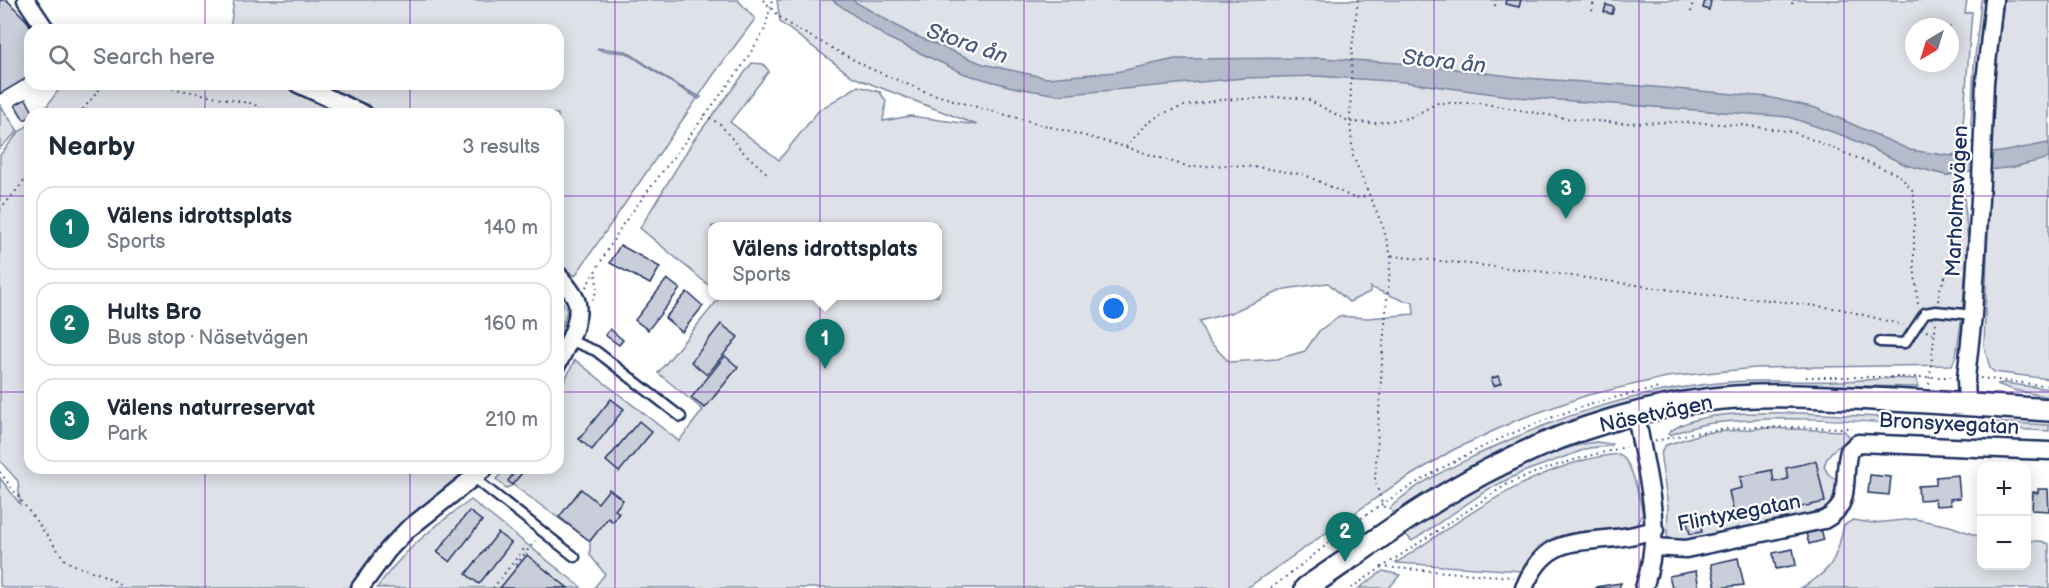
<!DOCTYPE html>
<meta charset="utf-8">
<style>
:root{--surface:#fff;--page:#f6f6f7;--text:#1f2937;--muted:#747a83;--line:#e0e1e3;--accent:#0f766e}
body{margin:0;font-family:"Balsamiq Sans",sans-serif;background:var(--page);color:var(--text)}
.controls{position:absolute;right:18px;bottom:18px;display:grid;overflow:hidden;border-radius:12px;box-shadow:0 3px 15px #0003}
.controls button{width:54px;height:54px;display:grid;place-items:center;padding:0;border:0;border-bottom:2px solid var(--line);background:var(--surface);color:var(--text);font:30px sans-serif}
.compass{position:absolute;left:1905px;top:18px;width:54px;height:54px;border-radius:50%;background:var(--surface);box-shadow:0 3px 15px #0003;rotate:218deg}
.you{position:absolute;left:1114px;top:309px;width:21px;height:21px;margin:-15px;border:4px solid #fff;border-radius:50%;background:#1a73e8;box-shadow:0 0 0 9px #1a73e833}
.badge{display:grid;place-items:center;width:39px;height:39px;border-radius:50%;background:var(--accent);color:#fff;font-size:20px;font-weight:700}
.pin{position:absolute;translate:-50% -50px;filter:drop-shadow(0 2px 3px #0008)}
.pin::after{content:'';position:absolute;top:32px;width:21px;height:18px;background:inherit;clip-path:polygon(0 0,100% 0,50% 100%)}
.popup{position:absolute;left:708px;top:222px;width:234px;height:78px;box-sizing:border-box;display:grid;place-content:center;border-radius:12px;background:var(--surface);filter:drop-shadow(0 2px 4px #0005);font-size:20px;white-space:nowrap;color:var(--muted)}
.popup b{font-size:22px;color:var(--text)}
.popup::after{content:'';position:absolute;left:50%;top:100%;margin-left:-12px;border:12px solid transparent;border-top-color:var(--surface)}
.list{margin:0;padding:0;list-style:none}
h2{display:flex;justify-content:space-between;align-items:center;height:78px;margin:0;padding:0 24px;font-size:26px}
h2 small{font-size:20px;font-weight:400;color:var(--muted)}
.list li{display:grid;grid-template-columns:39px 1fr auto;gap:18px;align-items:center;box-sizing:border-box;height:84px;margin:0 12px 12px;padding:0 12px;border:2px solid var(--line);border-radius:18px}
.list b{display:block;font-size:22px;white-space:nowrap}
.list p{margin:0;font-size:20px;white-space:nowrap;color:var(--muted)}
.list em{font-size:20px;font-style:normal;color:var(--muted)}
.icon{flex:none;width:33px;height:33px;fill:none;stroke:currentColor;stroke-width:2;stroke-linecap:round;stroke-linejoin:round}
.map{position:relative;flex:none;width:2049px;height:588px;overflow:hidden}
.search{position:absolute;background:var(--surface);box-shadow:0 3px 15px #0003;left:24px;top:24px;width:540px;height:66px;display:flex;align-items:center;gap:15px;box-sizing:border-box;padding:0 21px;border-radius:18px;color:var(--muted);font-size:22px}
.panel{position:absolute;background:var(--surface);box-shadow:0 3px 15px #0003;left:24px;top:108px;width:540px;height:366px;border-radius:18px}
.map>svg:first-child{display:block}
.green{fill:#dee1e7;stroke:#7c88a2;stroke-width:1.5;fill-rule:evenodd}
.water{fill:#b5bbca;stroke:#77839f;stroke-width:1.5}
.building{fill:#caceda;stroke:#1b2f5e;stroke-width:1.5}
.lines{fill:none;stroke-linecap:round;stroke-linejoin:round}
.service-casing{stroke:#1b2f5e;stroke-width:13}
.minor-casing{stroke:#1b2f5e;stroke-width:21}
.tertiary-casing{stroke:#1b2f5e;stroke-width:26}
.path{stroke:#1b2f5e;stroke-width:2;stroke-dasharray:1.5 4.5;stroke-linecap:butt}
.service{stroke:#fff;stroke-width:8}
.minor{stroke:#fff;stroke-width:16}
.tertiary{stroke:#fff;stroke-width:21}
.grid{fill:none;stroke:#7b2cbf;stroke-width:1.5;stroke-opacity:0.55}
.labels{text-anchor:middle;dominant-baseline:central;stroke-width:4.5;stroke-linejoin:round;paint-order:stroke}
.street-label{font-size:21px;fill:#1b2f5e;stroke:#fff}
.water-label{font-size:22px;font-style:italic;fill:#49597e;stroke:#fff}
</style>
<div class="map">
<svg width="2049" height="588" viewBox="0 0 2049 588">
<rect width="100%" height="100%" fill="#fff"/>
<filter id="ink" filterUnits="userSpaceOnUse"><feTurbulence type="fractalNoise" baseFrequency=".0167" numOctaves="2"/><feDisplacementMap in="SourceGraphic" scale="12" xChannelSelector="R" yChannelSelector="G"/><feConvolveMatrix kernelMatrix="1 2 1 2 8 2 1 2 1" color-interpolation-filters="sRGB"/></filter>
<g filter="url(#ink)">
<g class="green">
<polygon points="234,0 738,0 755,19 714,74 575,276 558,263 558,114 379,114 317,84 558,84 558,30 230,30"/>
<path d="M777,0h1190l-2,13 7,-1 -11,138 -10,6 -15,-2 -3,18 13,3 16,-1 6,67 -6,76 -6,39 -4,9 -197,3 -88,9 -79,18 -71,25 -64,30 -58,35 -148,103h-653l11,-14 -15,-19v-14l-77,-56 -7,3 -10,-9 11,-11h51v-74l17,-34 104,81 24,-31 -45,-37 63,-77h217v-70h-226v62l-72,-60 53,-87 59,-78 11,1 6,7 -39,51 49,38 40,-50 39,-24 22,6 6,9 -3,20 27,-5 67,9 -124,-48 -73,-55zM1914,27h36v36h-36zM1328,283l21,19 21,-10v-5l34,14 9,1 1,12 -46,4 -29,-2 -20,15 -14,20 -28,8 -48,3 -21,-22 -9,-19 31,-8 55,-24z"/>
<polygon points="1981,0 1985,0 1974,126 1971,126 1974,66"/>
<polygon points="2004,0 2049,0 2049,379 1994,372 1990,368 1984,346 1990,169 2014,167 2024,149 1991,154 1996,54"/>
<polygon points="63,84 279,84 326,101 351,114 41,114"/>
<polygon points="0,105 18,131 0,148"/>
<polygon points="30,124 30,468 472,468 428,504 352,588 7,588 0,586 0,478 20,504 18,481 0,461 0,155 19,132"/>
<polygon points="558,292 567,311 558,340"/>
<path d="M1892,378l25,1 1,8 -164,-3 -73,8 -53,12 -53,16 -65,28 -115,70 -5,-10c25,-25 62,-41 93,-56 77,-37 159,-63 245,-70 36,-2 73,0 109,-1 19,0 37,-2 55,-3z"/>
<polygon points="2004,383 2049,389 2049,397 2013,390 1997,384"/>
<path d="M1803,413l77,4 38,5 -2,3c-66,-5 -136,-10 -202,-2 -15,1 -30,7 -44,12l-2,-1c23,-25 101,-21 135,-21z"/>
<polygon points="1964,421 2049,425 2049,431 1946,426 1942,422"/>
<path d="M1764,428l80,3 5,5c-7,14 -19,8 -25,31l5,8 11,7 -9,28 -144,35 -15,-2 -4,-4 -1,-5 1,-27 -7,-48 1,-9 4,-5 38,-12z"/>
<path d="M1596,442l16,2 -1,2 -22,2 -66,24 -34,17 -77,52 -6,-6c4,-6 15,-12 22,-16 42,-30 117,-71 168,-77z"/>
<path d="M1619,454c15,9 19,43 24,59l-8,14c-16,1 -31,2 -47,4 -33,3 -51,9 -66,40l-126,-8c68,-45 140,-101 223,-109z"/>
<path d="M471,500l110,87v1h-204c24,-36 59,-64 94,-88z"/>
<path d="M1915,519l35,7 31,11 1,29h44l1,-25h14l8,3v44h-248c33,-19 34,-27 43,-63l9,-5 20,3z"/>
<polygon points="1383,571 1400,575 1389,588 1359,588"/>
</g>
<g class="water">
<polygon points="832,0 852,0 911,34 983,64 1047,78 1116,72 1175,59 1321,58 1415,64 1525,78 1642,86 1768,97 1816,108 1910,150 1951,156 2001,152 2049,143 2049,158 2014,167 1946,175 1906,165 1847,137 1789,117 1517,97 1404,82 1316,76 1244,78 1058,95 1012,87 965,74 886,37"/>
<polygon points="597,48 626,51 677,85 701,97 699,99 677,86 627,53 602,51"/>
</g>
<g class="building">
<polygon points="0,0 7,0 28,22 32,30 30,30 30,76 0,94"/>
<polygon points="1506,0 1521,0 1519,7 1505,4"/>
<polygon points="1705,0 1711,1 1709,10 1703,8"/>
<polygon points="1606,5 1614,7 1612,14 1604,12"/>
<polygon points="26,99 34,114 30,114 30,117 24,120 15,105"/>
<polygon points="620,245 660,267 650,284 610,263"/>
<polygon points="667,279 680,289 648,330 635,320"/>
<polygon points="687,292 703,306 682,332 665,318"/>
<polygon points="721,324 738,337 707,375 691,362"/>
<polygon points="610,329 623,340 619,345 605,335"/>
<polygon points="725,356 738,367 705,408 691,398"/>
<polygon points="1498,376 1501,383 1494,386 1491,379"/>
<polygon points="611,399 624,409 592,450 579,439"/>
<polygon points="639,421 652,432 619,472 606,461"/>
<polygon points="1816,461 1825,502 1748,518 1748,516 1735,519 1729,491 1742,488 1740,477 1772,470 1774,482 1788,479 1786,468"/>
<polygon points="517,469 522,473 512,485 508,481"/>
<polygon points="1870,475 1891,477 1889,495 1868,493"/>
<polygon points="1958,475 1960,498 1950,499 1951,505 1936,506 1935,499 1919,500 1918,486 1936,485 1936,477"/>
<polygon points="581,489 598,503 609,489 623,500 615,510 619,513 613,522 608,518 590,541 559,517"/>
<polygon points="2038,489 2048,489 2049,511 2032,510 2033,492 2038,493"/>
<polygon points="469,511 482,521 450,562 437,552"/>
<polygon points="1698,511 1702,532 1690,534 1685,514"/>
<polygon points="1821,529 1824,540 1809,544 1806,533"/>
<polygon points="498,533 511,543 479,584 466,574"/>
<polygon points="1793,549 1796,565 1776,569 1773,553"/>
<polygon points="527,555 568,588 500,588"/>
<polygon points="1738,558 1744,585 1716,588 1711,564"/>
<polygon points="1696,571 1699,588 1672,588 1669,576"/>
<polygon points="1621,583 1619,588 1596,588 1596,587"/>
</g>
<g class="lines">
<g class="service-casing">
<g id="service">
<polyline points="569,340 596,351 681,417"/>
<polyline points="1880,342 1905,343 1925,313 1936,311 1973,315"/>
<polyline points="474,478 575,557"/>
</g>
</g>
<g class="minor-casing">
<g id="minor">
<polyline points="26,0 46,30"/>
<polyline points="298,84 364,114"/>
<path d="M558,275c6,7 17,19 19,28 4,19 -11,44 -19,60"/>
<polyline points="1967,404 1966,378 1973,315 1981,182 1985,82 1994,0"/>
<path d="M1636,414c10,63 29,111 8,174"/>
<path d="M1654,547l32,2 138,-29c30,-15 17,-42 25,-69l9,-8 191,8"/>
<polyline points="360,588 388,550 407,530 485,468"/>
<path d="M1524,588c22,-53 51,-44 99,-51 11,-1 22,-5 32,-7"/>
</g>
</g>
<g class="tertiary-casing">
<path id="tertiary" d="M1306,588c60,-40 119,-85 183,-118 75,-40 163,-67 247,-73 45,-3 91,0 136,2 59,3 118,7 177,11"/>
</g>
<g class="path">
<polyline points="763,0 782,19 793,27 869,68 926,92 980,108 1126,147 1189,167 1232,165 1264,168 1305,175 1354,198 1369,196"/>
<polyline points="1358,0 1352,48 1350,122 1353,156 1383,227 1391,256 1383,346 1375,480 1382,504 1387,511"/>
<polyline points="1792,4 1793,0"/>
<polyline points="1495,6 1496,0"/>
<polyline points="1592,11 1594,0"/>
<polyline points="1691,12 1693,0"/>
<polyline points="149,84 254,104 266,114"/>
<polyline points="79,114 104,84"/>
<polyline points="704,115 720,124 742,151 768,174"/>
<polyline points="1126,147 1143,127 1161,114 1184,106 1220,100 1288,97 1307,99 1350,122 1375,123 1409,118 1438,103 1479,103 1571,119 1621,123 1679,122 1741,125 1793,132 1899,175 1914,192 1914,264 1918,304"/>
<polyline points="0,210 30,174"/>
<polyline points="1392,256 1537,271 1727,298 1752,298 1840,309 1903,325"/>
<polyline points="586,287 623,224 743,65 765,29 772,0"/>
<polyline points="593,300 597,289 596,271"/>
<polyline points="1938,301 1940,289 1961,239"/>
<polyline points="1926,331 1935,334"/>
<polyline points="1806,377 1951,377"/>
<polyline points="1980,378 2049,386"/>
<polyline points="1929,384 1936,321"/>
<polyline points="1655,441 1693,433 1747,427 1852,428"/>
<path d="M0,472l65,88c18,12 42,11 57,28"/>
<polyline points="516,565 535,541"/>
<polyline points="1381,567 1513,577"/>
<polyline points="493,588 523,550 526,552"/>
<path d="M1271,588c38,-28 74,-60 113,-85 83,-54 178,-98 276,-115"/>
<path d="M1351,588l155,-103c39,-18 79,-29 120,-38"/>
</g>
<use href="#service" class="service"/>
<use href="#minor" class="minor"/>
<use href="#tertiary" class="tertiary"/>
</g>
</g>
<path class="grid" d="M205,0v30M410,0v30M615,0v588M820,0v588M1024,0v588M1229,0v588M1434,0v588M1639,0v588M1844,0v588M205,84v30M410,84v30M0,196h30M558,196h1491M0,392h30M558,392h1491M205,468v120M410,468v120"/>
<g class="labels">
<g class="street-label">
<text transform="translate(1957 201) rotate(-87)">Marholmsvägen</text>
<text transform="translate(1656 414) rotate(-12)">Näsetvägen</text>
<text transform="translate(1949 424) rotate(3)">Bronsyxegatan</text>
<text transform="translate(1739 513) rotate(-11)">Flintyxegatan</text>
</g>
<g class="water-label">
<text transform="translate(967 44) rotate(19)">Stora ån</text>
<text transform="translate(1444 62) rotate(6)">Stora ån</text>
</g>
</g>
</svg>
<div class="controls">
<button>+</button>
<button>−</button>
</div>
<svg class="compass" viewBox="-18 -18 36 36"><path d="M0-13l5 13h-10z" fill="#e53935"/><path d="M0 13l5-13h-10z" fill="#747a83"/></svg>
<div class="you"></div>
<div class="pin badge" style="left:825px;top:369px">1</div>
<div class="popup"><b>Välens idrottsplats</b>Sports</div>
<div class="pin badge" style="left:1345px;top:562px">2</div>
<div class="pin badge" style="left:1566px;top:219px">3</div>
<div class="search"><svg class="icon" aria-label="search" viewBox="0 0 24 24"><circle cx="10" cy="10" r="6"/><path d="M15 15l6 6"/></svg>Search here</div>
<section class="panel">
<h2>Nearby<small>3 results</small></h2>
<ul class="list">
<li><span class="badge">1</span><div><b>Välens idrottsplats</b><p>Sports</p></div><em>140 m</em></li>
<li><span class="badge">2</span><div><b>Hults Bro</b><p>Bus stop · Näsetvägen</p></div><em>160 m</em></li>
<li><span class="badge">3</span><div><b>Välens naturreservat</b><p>Park</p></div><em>210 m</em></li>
</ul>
</section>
</div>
